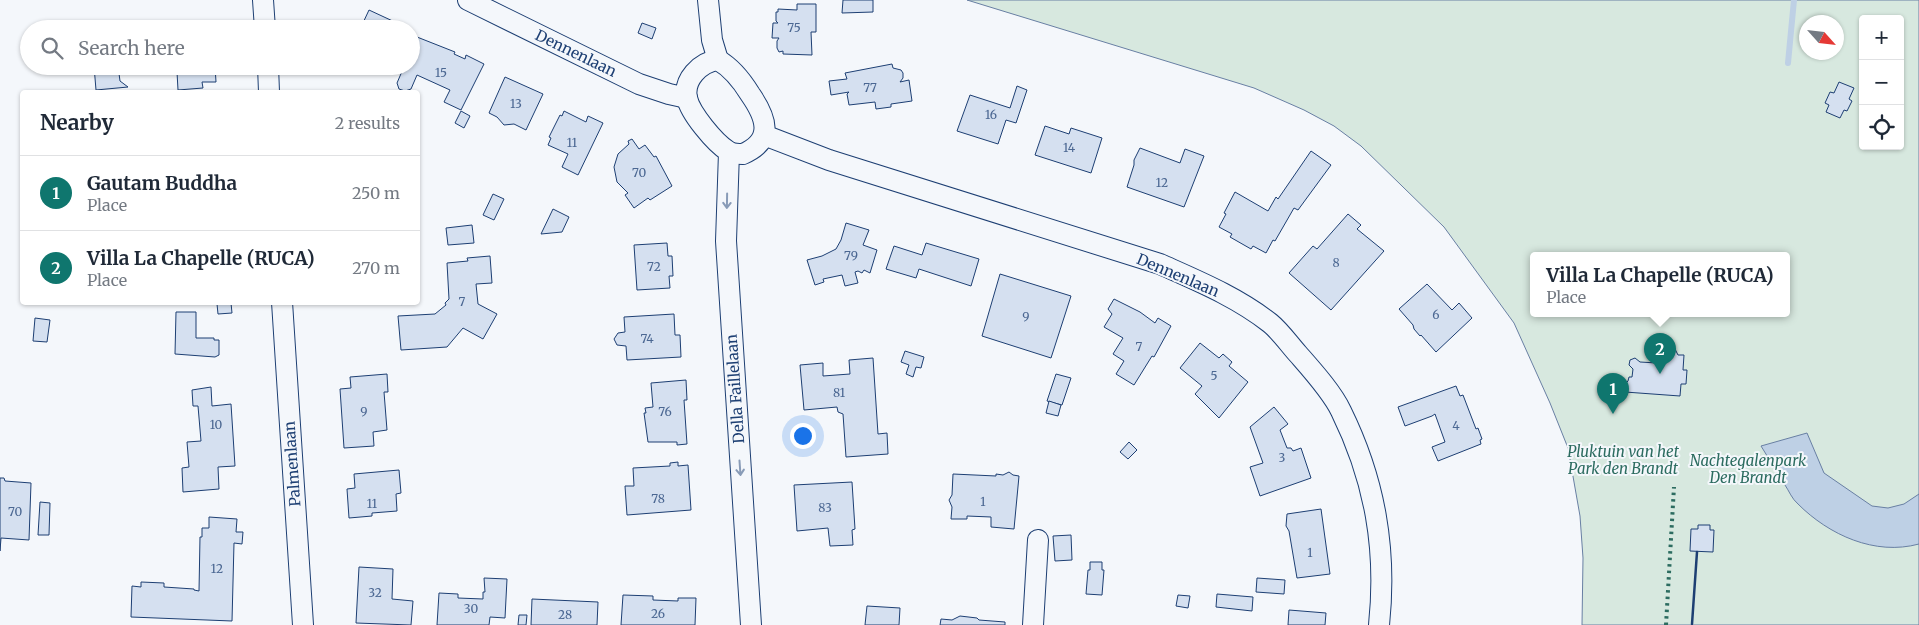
<!DOCTYPE html>
<meta charset="utf-8">
<style>
:root{--surface:#fff;--page:#f2f2f3;--text:#1f2937;--muted:#747a83;--line:#e0e1e3;--accent:#0f766e}
body{margin:0;font-family:Merriweather,serif;background:var(--page);color:var(--text)}
.controls{position:absolute;right:15px;top:15px;display:grid;overflow:hidden;border-radius:5px;box-shadow:0 1px 4px #0004}
.controls button{width:45px;height:45px;display:grid;place-items:center;padding:0;border:0;border-bottom:1px solid var(--line);background:var(--surface);color:var(--text);font:25px sans-serif}
.compass{position:absolute;left:1799px;top:15px;width:45px;height:45px;border-radius:50%;background:var(--surface);box-shadow:0 1px 4px #0004;rotate:117deg}
.you{position:absolute;left:802px;top:435px;width:18px;height:18px;margin:-12px;border:4px solid #fff;border-radius:50%;background:#1a73e8;box-shadow:0 0 0 8px #1a73e833}
.badge{display:grid;place-items:center;width:32px;height:32px;border-radius:50%;background:var(--accent);color:#fff;font-size:16px;font-weight:700}
.pin{position:absolute;translate:-50% -41px;filter:drop-shadow(0 1px 2px #0008)}
.pin::after{content:'';position:absolute;top:26px;width:18px;height:15px;background:inherit;clip-path:polygon(0 0,100% 0,50% 100%)}
.popup{position:absolute;left:1530px;top:252px;width:260px;height:65px;box-sizing:border-box;display:grid;place-content:center;border-radius:5px;background:var(--surface);filter:drop-shadow(0 1px 4px #0005);font-size:16px;white-space:nowrap;color:var(--muted)}
.popup b{font-size:19px;color:var(--text)}
.popup::after{content:'';position:absolute;left:50%;top:100%;margin-left:-10px;border:10px solid transparent;border-top-color:var(--surface)}
.list{margin:0;padding:0;list-style:none}
h2{display:flex;justify-content:space-between;align-items:center;height:65px;margin:0;padding:0 20px;font-size:21px}
h2 small{font-size:16px;font-weight:400;color:var(--muted)}
.list li{display:grid;grid-template-columns:32px 1fr auto;gap:15px;align-items:center;box-sizing:border-box;height:75px;padding:0 20px;border-top:1px solid var(--line)}
.list b{display:block;font-size:19px;white-space:nowrap}
.list p{margin:0;font-size:16px;white-space:nowrap;color:var(--muted)}
.list em{font-size:16px;font-style:normal;color:var(--muted)}
.icon{flex:none;width:28px;height:28px;fill:none;stroke:currentColor;stroke-width:2;stroke-linecap:round;stroke-linejoin:round}
.map{position:relative;flex:none;width:1919px;height:625px;overflow:hidden}
.search{position:absolute;background:var(--surface);box-shadow:0 1px 4px #0004;left:20px;top:20px;width:400px;height:55px;display:flex;align-items:center;gap:12px;box-sizing:border-box;padding:0 18px;border-radius:28px;color:var(--muted);font-size:19px}
.panel{position:absolute;background:var(--surface);box-shadow:0 1px 4px #0004;left:20px;top:90px;width:400px;height:215px;border-radius:5px}
.map>svg:first-child{display:block}
.green{fill:#d7e8df;stroke:#687fa3;fill-rule:evenodd}
.water{fill:#bed0e5;stroke:#687fa3}
.lines{fill:none;stroke-linecap:round;stroke-linejoin:round}
.stream{stroke:#bed0e5;stroke-width:6}
.building{fill:#d5e0f0;stroke:#1d3f73}
.street-casing{stroke:#1d3f73;stroke-width:22}
.street{stroke:#f4f7fb;stroke-width:20}
.hedge{stroke:#2c6c60;stroke-width:4;stroke-dasharray:2.5 4;stroke-linecap:butt}
.wall{stroke:#1d3f73;stroke-width:2.5}
.oneway{stroke:#889bb7}
.labels{text-anchor:middle;dominant-baseline:central;stroke-width:4;stroke-linejoin:round;paint-order:stroke}
.number-label{font-size:12px;fill:#4b6792}
.street-label{font-size:15px;fill:#1d3f73;stroke:#f4f7fb}
.park-label{font-size:15px;font-style:italic;fill:#2c6c60;stroke:#f4f7fb}
</style>
<div class="map">
<svg width="1919" height="625" viewBox="0 0 1919 625">
<rect width="100%" height="100%" fill="#f4f7fb"/>
<path class="green" d="M967,0h952v625h-337l1,-67 -3,-42 -12,-68 -18,-45 -36,-80 -70,-96 -83,-81 -27,-20 -30,-16 -50,-22zM1863,19h37v127h-37zM1806,22h30v30h-30zM1534,255h252v58h-252z"/>
<path class="water" d="M1807,433l17,40 48,33 16,2 16,-4 15,-10v50c-44,12 -90,-9 -121,-40 -6,-5 -9,-13 -13,-19 -8,-13 -16,-26 -24,-39z"/>
<g class="lines">
<polyline class="stream" points="1788,63 1794,0"/>
</g>
<g class="building">
<polygon points="843,0 873,0 873,12 842,13"/>
<polygon points="797,4 816,4 816,32 811,32 812,55 783,54 783,51 779,52 777,48 777,41 779,38 772,38 773,23 778,23 776,21 776,12 778,12 778,9 797,10"/>
<polygon points="369,10 397,23 394,29 346,29 349,22 352,21 356,21 362,25"/>
<polygon points="642,23 656,28 652,39 638,33"/>
<polygon points="194,25 194,29 162,29 162,27"/>
<polygon points="417,37 455,52 454,54 465,59 466,55 484,64 461,110 444,102 450,90 417,75 411,89 405,91 399,89 397,83 403,69 400,67 411,66 411,45"/>
<polygon points="892,64 893,68 901,70 903,73 903,78 900,82 909,80 912,101 891,104 891,107 876,109 875,102 849,105 847,94 849,92 831,95 829,81 847,79 845,73"/>
<polygon points="94,66 118,66 120,81 128,87 96,90"/>
<polygon points="165,66 215,66 216,82 202,82 203,88 178,90 177,72 166,73"/>
<polygon points="322,66 356,66 344,71 343,67 325,74"/>
<polygon points="505,77 543,94 526,130 514,124 504,125 497,117 489,113"/>
<polygon points="1839,82 1854,88 1849,99 1852,101 1847,111 1844,110 1840,118 1826,112 1829,105 1825,103 1830,92 1834,93"/>
<polygon points="1017,86 1027,90 1016,123 1006,120 998,144 957,131 970,95 1010,108"/>
<polygon points="461,111 470,116 464,128 455,123"/>
<polygon points="564,111 586,122 588,116 603,123 578,175 562,167 568,154 548,145 551,138 549,137 560,115 562,116"/>
<polygon points="1045,126 1069,134 1071,128 1102,138 1091,173 1035,155"/>
<polygon points="632,139 639,149 645,145 654,157 656,156 672,186 650,200 648,198 634,208 625,195 628,193 617,182 614,167 618,154 629,144 628,141"/>
<polygon points="1140,148 1180,163 1185,149 1204,156 1184,207 1127,187 1134,165 1134,160"/>
<polygon points="1311,151 1331,165 1298,210 1294,208 1275,241 1273,240 1266,253 1253,246 1251,249 1230,237 1232,234 1219,227 1226,214 1224,213 1235,192 1268,211 1276,197 1278,199"/>
<polygon points="493,194 504,199 494,220 483,215"/>
<polygon points="553,209 569,217 562,232 541,234"/>
<polygon points="1348,214 1361,225 1357,229 1384,251 1331,310 1289,273 1313,246 1317,249"/>
<polygon points="846,223 869,230 863,245 877,250 870,273 864,270 862,273 858,271 855,272 858,283 845,286 842,275 823,279 824,282 815,285 807,260 822,256 836,249 841,240"/>
<polygon points="472,225 474,243 448,245 446,228"/>
<polygon points="667,243 668,256 672,256 673,276 669,276 670,288 637,290 634,245"/>
<polygon points="926,243 979,259 971,286 919,269 916,278 886,269 894,246 922,255"/>
<polygon points="490,256 492,283 476,284 478,304 497,314 483,339 463,328 447,347 401,350 398,316 435,314 446,305 445,303 449,299 447,263 468,261 467,258"/>
<polygon points="1000,274 1071,296 1051,358 982,336"/>
<polygon points="1427,284 1452,310 1459,303 1472,318 1436,352 1421,335 1420,336 1414,329 1413,325 1399,309"/>
<polygon points="1114,299 1140,312 1155,323 1158,318 1171,326 1154,357 1152,356 1134,385 1116,374 1124,361 1113,354 1123,338 1104,327 1112,314 1108,309"/>
<polygon points="231,303 232,313 218,314 217,304"/>
<polygon points="176,312 196,312 196,338 214,338 214,340 219,340 219,355 215,357 175,354"/>
<polygon points="674,314 675,335 680,335 681,357 627,360 626,346 617,345 614,339 618,333 625,332 624,317"/>
<polygon points="35,318 50,320 47,342 33,341"/>
<polygon points="1200,343 1219,358 1223,354 1232,362 1229,366 1248,382 1219,418 1195,394 1202,386 1180,368"/>
<polygon points="1668,347 1674,347 1678,355 1684,355 1683,370 1687,370 1686,384 1681,384 1680,396 1625,392 1621,388 1628,381 1629,377 1632,377 1633,369 1629,365 1630,360 1635,358 1640,362 1657,363 1658,354 1662,354 1662,351"/>
<polygon points="905,351 924,357 921,368 916,367 913,377 906,374 909,365 901,362"/>
<polygon points="873,358 878,434 887,433 888,454 846,457 843,414 838,412 837,407 804,410 800,365 823,363 823,376 850,374 849,360"/>
<polygon points="387,374 388,392 384,392 387,430 373,432 374,446 344,448 340,389 351,388 350,377"/>
<polygon points="1056,374 1071,378 1062,405 1047,401"/>
<polygon points="686,380 687,400 684,400 687,444 677,445 677,442 648,442 644,413 646,413 645,408 653,407 651,383"/>
<polygon points="1456,386 1460,396 1463,395 1476,429 1478,428 1482,439 1480,440 1481,444 1438,461 1432,447 1445,442 1435,414 1432,416 1405,426 1398,407"/>
<polygon points="211,387 212,406 231,404 235,466 218,467 219,489 183,492 182,468 189,467 187,442 201,441 198,406 193,406 192,390"/>
<polygon points="1049,401 1061,405 1058,416 1046,413"/>
<polygon points="1274,407 1288,424 1280,430 1287,448 1291,448 1293,451 1301,448 1311,478 1260,496 1250,467 1263,463 1250,427"/>
<polygon points="1129,442 1137,450 1128,459 1120,452"/>
<polygon points="678,462 678,466 688,465 691,510 627,515 625,486 634,486 633,468 670,466 670,463"/>
<polygon points="399,470 401,493 396,494 397,511 372,513 372,516 349,518 347,489 355,488 354,474"/>
<polygon points="1009,472 1013,475 1019,476 1014,529 991,527 991,517 967,516 967,519 951,519 952,507 949,500 952,495 953,474 996,476 996,474 1003,475"/>
<polygon points="0,478 4,478 5,481 31,483 29,540 1,538 0,551"/>
<polygon points="852,482 855,529 852,530 853,545 830,546 828,528 797,531 794,485"/>
<polygon points="40,502 50,503 49,535 38,535"/>
<polygon points="1321,509 1330,574 1297,578 1289,531 1286,526 1287,514"/>
<polygon points="209,517 237,519 236,532 243,532 242,544 234,543 232,621 131,617 132,586 141,587 141,582 164,583 164,587 194,589 194,590 199,591 200,537 202,537 202,528 209,528"/>
<polygon points="1698,525 1710,525 1710,530 1714,530 1713,552 1690,551 1691,529 1698,529"/>
<polygon points="1071,535 1072,560 1055,561 1053,536"/>
<polygon points="1090,562 1102,562 1102,570 1104,570 1102,595 1086,594 1088,570 1090,570"/>
<polygon points="359,567 393,569 392,599 413,601 411,625 356,623"/>
<polygon points="484,578 507,579 505,618 490,617 489,625 437,625 439,593 458,594 458,598 483,599 483,592 485,592"/>
<polygon points="1257,578 1285,580 1284,594 1256,592"/>
<polygon points="1217,594 1253,597 1252,611 1216,607"/>
<polygon points="623,595 653,596 653,600 678,601 678,598 696,598 695,625 621,625"/>
<polygon points="1178,595 1190,596 1188,608 1176,606"/>
<polygon points="532,599 598,602 597,625 531,625"/>
<polygon points="867,606 900,608 899,625 865,625"/>
<polygon points="1289,610 1326,613 1325,625 1288,625"/>
<polygon points="519,615 527,615 526,625 518,625"/>
<polygon points="960,616 977,618 979,620 1005,622 1005,625 940,625 941,619 952,620"/>
</g>
<g class="lines">
<g class="street-casing">
<g id="street">
<polyline points="263,0 265,29"/>
<polyline points="468,0 639,84 669,94 687,98"/>
<polyline points="708,0 712,40 718,60"/>
<path d="M718,60c14,8 24,21 32,34 16,23 25,46 -7,60 -5,0 -11,0 -15,-3 -13,-8 -38,-38 -41,-53 -4,-18 13,-36 31,-38z"/>
<polyline points="268,66 269,92"/>
<path d="M764,135l65,25 331,104c38,17 77,33 110,59 10,8 19,21 28,31 14,16 34,38 43,57 34,69 46,138 38,214"/>
<polyline points="729,152 726,241 751,625"/>
<polyline points="282,302 303,625"/>
<polyline points="1033,625 1038,540"/>
</g>
</g>
<use href="#street" class="street"/>
<polyline class="hedge" points="1666,625 1674,487"/>
<polyline class="wall" points="1692,624 1697,552"/>
</g>
<defs><path id="oneway-shaft" d="M-6 0H5M1.5-3L5.5 0L1.5 3" fill="none" stroke-width="1.6" stroke-linecap="round" stroke-linejoin="round" transform="scale(1.25)"/></defs>
<g class="oneway">
<use href="#oneway-shaft" transform="translate(727 201) rotate(91)"/>
<use href="#oneway-shaft" transform="translate(740 468) rotate(86)"/>
</g>
<g class="labels">
<g class="number-label">
<text x="794" y="27">75</text>
<text x="441" y="72">15</text>
<text x="870" y="87">77</text>
<text x="516" y="103">13</text>
<text x="991" y="114">16</text>
<text x="572" y="142">11</text>
<text x="1069" y="147">14</text>
<text x="639" y="172">70</text>
<text x="1162" y="182">12</text>
<text x="851" y="255">79</text>
<text x="1336" y="262">8</text>
<text x="654" y="266">72</text>
<text x="462" y="301">7</text>
<text x="1436" y="314">6</text>
<text x="1026" y="316">9</text>
<text x="647" y="338">74</text>
<text x="1139" y="346">7</text>
<text x="1214" y="375">5</text>
<text x="839" y="392">81</text>
<text x="364" y="411">9</text>
<text x="665" y="411">76</text>
<text x="216" y="424">10</text>
<text x="1456" y="425">4</text>
<text x="1282" y="457">3</text>
<text x="658" y="498">78</text>
<text x="983" y="501">1</text>
<text x="372" y="503">11</text>
<text x="825" y="507">83</text>
<text x="15" y="511">70</text>
<text x="1310" y="552">1</text>
<text x="217" y="568">12</text>
<text x="375" y="592">32</text>
<text x="471" y="608">30</text>
<text x="658" y="613">26</text>
<text x="565" y="614">28</text>
</g>
<g class="street-label">
<text transform="translate(576 53) rotate(26)">Dennenlaan</text>
<text transform="translate(1178 275) rotate(23)">Dennenlaan</text>
<text transform="translate(735 389) rotate(-94)">Della Faillelaan</text>
<text transform="translate(292 464) rotate(-94)">Palmenlaan</text>
</g>
<g class="park-label">
<text x="1623" y="451">Pluktuin van het<tspan x="1623" dy="17">Park den Brandt</tspan></text>
<text x="1748" y="460">Nachtegalenpark<tspan x="1748" dy="17">Den Brandt</tspan></text>
</g>
</g>
</svg>
<div class="controls">
<button>+</button>
<button>−</button>
<button><svg class="icon" aria-label="locate" viewBox="0 0 24 24"><circle cx="12" cy="12" r="6"/><path d="M12 2v4M12 18v4M2 12h4M18 12h4"/></svg></button>
</div>
<svg class="compass" viewBox="-18 -18 36 36"><path d="M0-13l5 13h-10z" fill="#e53935"/><path d="M0 13l5-13h-10z" fill="#747a83"/></svg>
<div class="you"></div>
<div class="pin badge" style="left:1613px;top:414px">1</div>
<div class="pin badge" style="left:1660px;top:374px">2</div>
<div class="popup"><b>Villa La Chapelle (RUCA)</b>Place</div>
<div class="search"><svg class="icon" aria-label="search" viewBox="0 0 24 24"><circle cx="10" cy="10" r="6"/><path d="M15 15l6 6"/></svg>Search here</div>
<section class="panel">
<h2>Nearby<small>2 results</small></h2>
<ul class="list">
<li><span class="badge">1</span><div><b>Gautam Buddha</b><p>Place</p></div><em>250 m</em></li>
<li><span class="badge">2</span><div><b>Villa La Chapelle (RUCA)</b><p>Place</p></div><em>270 m</em></li>
</ul>
</section>
</div>
